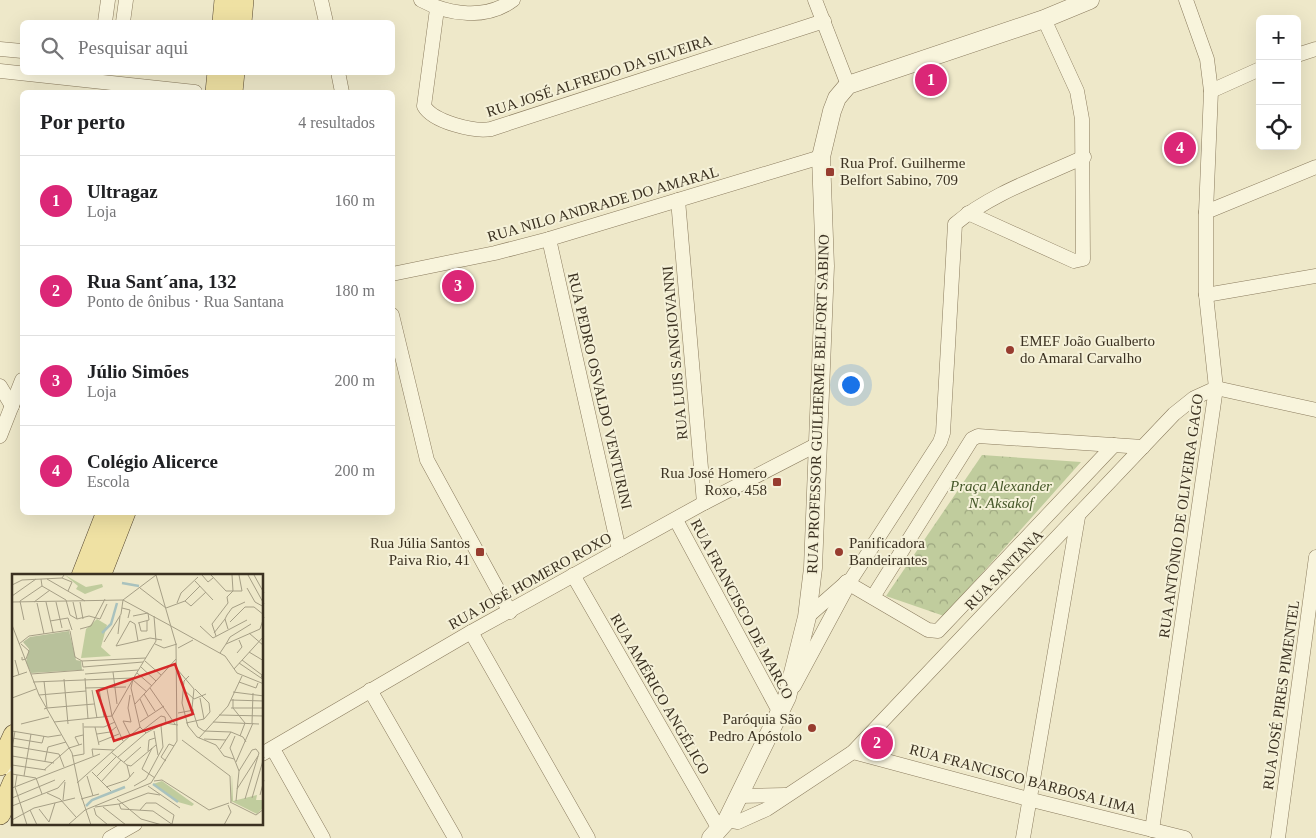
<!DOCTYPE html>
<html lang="pt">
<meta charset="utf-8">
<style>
:root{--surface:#fff;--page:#f6f6f6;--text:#202124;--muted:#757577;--line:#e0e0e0;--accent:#db2777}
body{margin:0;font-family:"Times New Roman",serif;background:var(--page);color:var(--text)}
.controls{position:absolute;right:15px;top:15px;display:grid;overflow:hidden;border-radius:8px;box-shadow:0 5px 20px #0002}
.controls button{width:45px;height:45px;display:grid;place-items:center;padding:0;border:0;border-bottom:1px solid var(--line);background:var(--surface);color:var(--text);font:25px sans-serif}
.you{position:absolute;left:850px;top:384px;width:18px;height:18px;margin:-12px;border:4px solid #fff;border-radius:50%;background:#1a73e8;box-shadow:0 0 0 8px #1a73e833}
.badge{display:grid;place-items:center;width:32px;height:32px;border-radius:50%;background:var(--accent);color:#fff;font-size:16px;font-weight:700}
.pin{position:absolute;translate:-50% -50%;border:2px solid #fff;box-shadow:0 1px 5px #0006}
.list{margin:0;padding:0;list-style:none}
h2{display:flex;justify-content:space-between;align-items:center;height:65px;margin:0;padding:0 20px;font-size:21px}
h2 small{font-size:16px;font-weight:400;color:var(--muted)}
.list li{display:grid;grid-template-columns:32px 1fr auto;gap:15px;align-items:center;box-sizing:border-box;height:90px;padding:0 20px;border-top:1px solid var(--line)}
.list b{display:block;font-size:19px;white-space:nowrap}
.list p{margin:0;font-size:16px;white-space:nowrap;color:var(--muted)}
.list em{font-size:16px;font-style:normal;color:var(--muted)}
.icon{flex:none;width:28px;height:28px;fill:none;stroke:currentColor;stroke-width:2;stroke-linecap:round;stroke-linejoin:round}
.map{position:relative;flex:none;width:1316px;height:838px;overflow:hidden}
.search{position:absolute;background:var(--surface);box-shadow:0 5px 20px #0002;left:20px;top:20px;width:375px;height:55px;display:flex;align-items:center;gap:12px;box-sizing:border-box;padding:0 18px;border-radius:8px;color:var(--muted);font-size:19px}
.panel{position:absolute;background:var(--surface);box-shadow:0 5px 20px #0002;left:20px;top:90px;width:375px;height:425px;border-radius:8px}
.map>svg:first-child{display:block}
.park{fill:url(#park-crowns)}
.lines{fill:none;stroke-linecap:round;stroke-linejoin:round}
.minor-casing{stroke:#8a7b5e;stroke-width:15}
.tertiary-casing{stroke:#8a7b5e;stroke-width:19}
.primary-casing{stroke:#584932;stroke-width:22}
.minor{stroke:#f8f4dc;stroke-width:14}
.tertiary{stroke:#f8f4dc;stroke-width:18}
.primary{stroke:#efe1a3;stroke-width:21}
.poi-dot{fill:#973c2f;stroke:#f5f1d8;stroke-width:2}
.labels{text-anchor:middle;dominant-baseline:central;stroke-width:4;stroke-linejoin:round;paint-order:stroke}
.street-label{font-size:15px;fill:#3b3121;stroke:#f5f1d8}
.poi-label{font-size:15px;fill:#3b3121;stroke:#f5f1d8;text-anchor:start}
.park-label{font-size:15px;font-style:italic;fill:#455728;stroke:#f5f1d8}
.inset-river{fill:none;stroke:#a9c2be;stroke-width:2.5}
.inset-road{fill:none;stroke:#a69f86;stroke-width:1}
.view{fill:#d62828;fill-opacity:0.15;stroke:#d62828;stroke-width:2.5}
.inset-edge{fill:none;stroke:#3b3121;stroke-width:2.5}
</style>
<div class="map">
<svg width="1316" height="838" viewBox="0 0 1316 838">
<defs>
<pattern id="park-crowns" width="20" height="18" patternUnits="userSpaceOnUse" patternTransform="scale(1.25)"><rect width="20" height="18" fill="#c0cc9d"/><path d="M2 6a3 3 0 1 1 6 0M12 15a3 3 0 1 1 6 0" fill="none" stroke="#9da680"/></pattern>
</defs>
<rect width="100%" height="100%" fill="#eee8c9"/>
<polygon class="park" points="982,455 1081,462 944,616 886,596"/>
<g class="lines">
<g class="minor-casing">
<g id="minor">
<polyline points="321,0 326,22"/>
<path d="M421,0c28,15 65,20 92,0"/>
<polyline points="815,0 848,85"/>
<path d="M437,9l-13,97c9,16 50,26 67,23l333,-108"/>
<polyline points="105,22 108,0"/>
<polyline points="123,22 126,0"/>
<polyline points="0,49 22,51"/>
<polyline points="1297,55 1316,49"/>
<polyline points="0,71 195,92"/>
<polyline points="338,72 342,92"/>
<polyline points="1211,91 1260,69"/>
<polyline points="678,200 704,503"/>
<polyline points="1206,212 1316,167"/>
<polyline points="968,213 1074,261 1083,259 1082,119 1077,91 1044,19"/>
<polyline points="549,239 619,550"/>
<polyline points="392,274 495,253 549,239 821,157"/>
<polyline points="1206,295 1316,276"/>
<polyline points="392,315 427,460 510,612"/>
<polyline points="0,386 12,406"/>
<polyline points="0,436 22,380"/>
<polyline points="676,520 780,713"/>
<polyline points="573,575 719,829"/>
<polyline points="846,582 928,630 938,631 1114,445"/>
<polyline points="873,597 972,439 978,436 1143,447"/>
<polyline points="807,617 848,581"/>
<polyline points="471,632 588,838"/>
<path d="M794,686l58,-108 88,-136 3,-9 12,-209c37,-31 86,-47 129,-67"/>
<polyline points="370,690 455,838"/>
<polyline points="273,749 323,838"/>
<polyline points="853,752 1032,800 1185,838"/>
<polyline points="262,754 471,632 704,503 818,444"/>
<polyline points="739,796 785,795"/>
<polyline points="727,820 738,822 767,809 853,752 1174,414 1194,398 1216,388 1316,410"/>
<polyline points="1152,830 1216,388 1206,295 1206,212 1211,91 1207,59 1186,0"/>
<polyline points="110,838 135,824"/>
<polyline points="1023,838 1078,517"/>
<polyline points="1278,838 1316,557"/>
</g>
</g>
<g class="tertiary-casing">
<g id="tertiary">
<polyline points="0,762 14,768"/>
<polyline points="711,838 727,820 787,697 807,617 813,568 825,266 821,157 832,111 837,98 848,85 1044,19 1090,0"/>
</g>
</g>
<g class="primary-casing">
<g id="primary">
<polyline points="223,22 225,0"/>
<polyline points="241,22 243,0"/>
<polyline points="216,92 218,72"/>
<polyline points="232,92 234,72"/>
<polyline points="82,576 107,512"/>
<polyline points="100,576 125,512"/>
<polyline points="0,765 14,735"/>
<polyline points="0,814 14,781"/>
</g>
</g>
<use href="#minor" class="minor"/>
<use href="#tertiary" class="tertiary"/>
<use href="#primary" class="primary"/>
</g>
<g class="poi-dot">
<rect x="825" y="167" width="10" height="10" rx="2.5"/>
<circle cx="1010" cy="350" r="5"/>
<rect x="772" y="477" width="10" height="10" rx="2.5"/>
<rect x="475" y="547" width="10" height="10" rx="2.5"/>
<circle cx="839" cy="552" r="5"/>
<circle cx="812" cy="728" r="5"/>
</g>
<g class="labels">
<g class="street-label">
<text transform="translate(599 76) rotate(-18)">RUA JOSÉ ALFREDO DA SILVEIRA</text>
<text transform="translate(603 204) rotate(-16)">RUA NILO ANDRADE DO AMARAL</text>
<text transform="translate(675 353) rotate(-95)">RUA LUIS SANGIOVANNI</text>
<text transform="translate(600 391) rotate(77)">RUA PEDRO OSVALDO VENTURINI</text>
<text transform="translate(818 404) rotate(-88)">RUA PROFESSOR GUILHERME BELFORT SABINO</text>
<text transform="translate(1181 516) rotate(-82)">RUA ANTÔNIO DE OLIVEIRA GAGO</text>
<text transform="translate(1004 570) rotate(-46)">RUA SANTANA</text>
<text transform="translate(530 581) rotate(-29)">RUA JOSÉ HOMERO ROXO</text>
<text transform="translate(742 609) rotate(62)">RUA FRANCISCO DE MARCO</text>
<text transform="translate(660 694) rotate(60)">RUA AMÉRICO ANGÉLICO</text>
<text transform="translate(1281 695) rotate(-82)">RUA JOSÉ PIRES PIMENTEL</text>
<text transform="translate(1023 779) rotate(15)">RUA FRANCISCO BARBOSA LIMA</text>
</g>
<g class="poi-label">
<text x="840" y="163">Rua Prof. Guilherme<tspan x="840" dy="17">Belfort Sabino, 709</tspan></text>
<text x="1020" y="341">EMEF João Gualberto<tspan x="1020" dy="17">do Amaral Carvalho</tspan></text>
<text x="767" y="473" text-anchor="end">Rua José Homero<tspan x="767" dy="17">Roxo, 458</tspan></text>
<text x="470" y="543" text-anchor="end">Rua Júlia Santos<tspan x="470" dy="17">Paiva Rio, 41</tspan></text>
<text x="849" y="543">Panificadora<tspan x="849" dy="17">Bandeirantes</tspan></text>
<text x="802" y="719" text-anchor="end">Paróquia São<tspan x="802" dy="17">Pedro Apóstolo</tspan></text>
</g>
<g class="park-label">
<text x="1001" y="486">Praça Alexander<tspan x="1001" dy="17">N. Aksakof</tspan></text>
</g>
</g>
<g transform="translate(12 574)">
<rect width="251" height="251" fill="#eee8c9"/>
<path d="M220,200l1,27 24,-6 -1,5h7v8l-6,6 -26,-13z" fill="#c0cc9d"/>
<path d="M85,45l10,6 -6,22 10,9 -30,2 5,-29zM150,207l32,23 -2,2 -14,-4 -25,-18z" fill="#c0cc9d"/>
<path d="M57,57l7,29 5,1 1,9 -51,3 -5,-11 3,-13 -6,-7 7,-5z" fill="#b8c19b"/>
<path d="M53,1l21,12 16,-3 1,3 -18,7 -9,-5 2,-3z" fill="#c0cc9d"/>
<path class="inset-river" d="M110,9l17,3M90,59l9,-9 6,-21M141,210l25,18M74,232l6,-6 33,-13"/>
<path class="inset-road" d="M190,1l6,7 5,-4M199,1l15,16h16l-3,-16M236,1l16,29M242,1l10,18M50,4l10,4 -4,9M29,5l1,7 24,14 4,15 7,4 12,-3 11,3 7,-15M35,5l38,22M183,7l18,19M0,11l10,-5 40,-2 2,-3M128,14l26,20 19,-7 15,-15M235,14l8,14 9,5M0,22l24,-17M111,26l33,-25M173,27l6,5 15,-14M0,28l111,-2 48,26M22,28l16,-12M34,28l7,30M44,28l6,26M61,28l4,17M68,28l3,17M25,29l7,31M165,29l4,-10 17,-16M110,34l8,2 -2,8M121,42l15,-3M12,46l-4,-19 22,-15M38,47l18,-3 4,12M218,48l15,-15h9l10,8M126,49l11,-3 -1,-7M127,49l2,8h6v-10M0,51l27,70 33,58 8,39 11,33M159,52l54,30 12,17 27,11M188,52l13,12 34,-18M68,55l11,-3 14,-27M216,55l-3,-10 2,-4 5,-7 13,-6M58,57l5,26 7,4 1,6M202,59l11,-14M237,59l15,13M106,60l2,-18M204,62l-4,-12 16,-21 -1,-6 6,-6 -1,-16M126,67l-3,-17 -5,-3 -14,25 22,-5 12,-3 12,2M92,68l17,-28 2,-14M7,70l10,-8 41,-6M9,70l8,7 -3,8 -4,1v-3M143,70l9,4 13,-4M214,70l4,-7 21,-13M166,74l15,-8M237,78l15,9M208,79l6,-9 34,-15 4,-12M225,79l5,-6 -3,-7M3,86l4,15M230,86l20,15 -1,3M70,87l64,-3M133,87l16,14M227,89l25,17M71,93l60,-5M129,93l15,14M165,95l17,20 -2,19 6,19 6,4 27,1 12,5 3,5M222,95l30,-33M101,98l4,32M125,99l15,13M19,100l53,-4M73,100l53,-4M177,102l-5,5 -2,22 6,23 9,11 19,8 8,11 10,3M0,103l15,-5M73,104l3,41M52,105l4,45M121,106l14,12M21,108l100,-4M227,108l17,6 2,-5M73,114l41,-1M138,114l25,36M87,115l5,28M95,115l5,27 11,25M80,116l5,28M172,116l10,9 12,-5M221,118l31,4M132,120l11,17M27,121l47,-4M118,121l-2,13 3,14M0,124l24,-9M188,124l4,21M128,125l8,17M221,125v9l12,15 -5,13M219,126l33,1M123,130l41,-45M35,134l47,-4M219,134h33M32,135l3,-1 -3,-27M166,139l16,-3M207,141l45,1M42,148l58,-6 20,-35M128,148l24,-16M201,148l46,2M174,149l18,-4 6,-7 -1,-9 -14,-14M240,149l1,-30M9,150l28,-7M72,153h20l11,-5M83,153l4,18M128,153l6,6 19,-10 13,2M131,156l18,-14 4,1 1,6M0,157l36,6 13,-2M142,157l4,24M85,160l13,-2 6,-5M118,161l-7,-14 8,1M223,162l-5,12 9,23M0,164l30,5 2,-7M187,164l29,-32 14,-30M192,165l22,1M170,166l48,36 1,26M87,168l20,-8M67,171l-4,-8 8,-2M0,172l47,8 5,13M140,174l-10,21 13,9M0,175l3,-18M208,175l11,-17M136,177l1,-11 6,-2M99,178l16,13 3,12M0,182l42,7M61,182l11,-2 -1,-31M81,182l-1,-7 22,1M106,183l28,-24M33,187l3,-14 18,-5M154,187l-5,-4 8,-13 5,2M112,188l17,-15M224,188l17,-39M0,191l34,5M115,191l4,1 25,-21M32,196l25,-22 13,-4M80,198l19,19M0,200l24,4 6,16M5,201l-2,12 12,38M12,202l7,-42M75,202l6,20M84,203l21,-21M142,207l8,-1 47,30 20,-7M89,208l20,-22M65,209l63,-56 -9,-39 2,-9 23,-38 -2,-25M122,212l12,-7 17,-32 -2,-21M136,212l32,22M94,213l21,-7 7,-8M0,214l88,-34M225,215l21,-33M35,219l13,6 16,18M248,221l4,-15M0,224l43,-18M240,224l12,-41M69,225l18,-5M105,225l24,20 21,6M233,225l14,-46M51,226l2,-18M224,227l3,-30 13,-21 4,-1 3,4M218,228l26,13 8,-6M107,230l2,5 32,2 20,14M0,232l46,-18 7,-8M83,233l24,-3 29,-11 12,2M91,233l23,18M82,234l2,7 12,10M27,235l10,13 6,-19M18,236l7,15M128,236l6,-7h10l18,12 -2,9M0,246l22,-12 41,-10M56,251l17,-15 66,-27 26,-42 -1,-97 -20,-69M212,251l7,-13 -3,-7"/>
<path class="view" d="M163,90l18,50 -79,27 -17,-50z"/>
<rect width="251" height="251" class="inset-edge"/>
</g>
</svg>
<div class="controls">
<button>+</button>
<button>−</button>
<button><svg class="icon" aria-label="locate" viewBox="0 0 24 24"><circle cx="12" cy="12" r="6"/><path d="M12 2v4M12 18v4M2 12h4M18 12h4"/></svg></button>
</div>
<div class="you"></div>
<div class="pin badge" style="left:931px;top:80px">1</div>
<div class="pin badge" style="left:877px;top:743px">2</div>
<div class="pin badge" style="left:458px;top:286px">3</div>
<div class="pin badge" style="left:1180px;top:148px">4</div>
<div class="search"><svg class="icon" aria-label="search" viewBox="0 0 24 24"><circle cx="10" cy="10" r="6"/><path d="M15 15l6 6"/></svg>Pesquisar aqui</div>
<section class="panel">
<h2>Por perto<small>4 resultados</small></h2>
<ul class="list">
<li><span class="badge">1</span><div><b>Ultragaz</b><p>Loja</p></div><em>160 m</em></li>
<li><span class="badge">2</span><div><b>Rua Sant´ana, 132</b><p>Ponto de ônibus · Rua Santana</p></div><em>180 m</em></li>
<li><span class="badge">3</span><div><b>Júlio Simões</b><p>Loja</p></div><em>200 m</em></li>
<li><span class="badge">4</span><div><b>Colégio Alicerce</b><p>Escola</p></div><em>200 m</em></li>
</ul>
</section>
</div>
